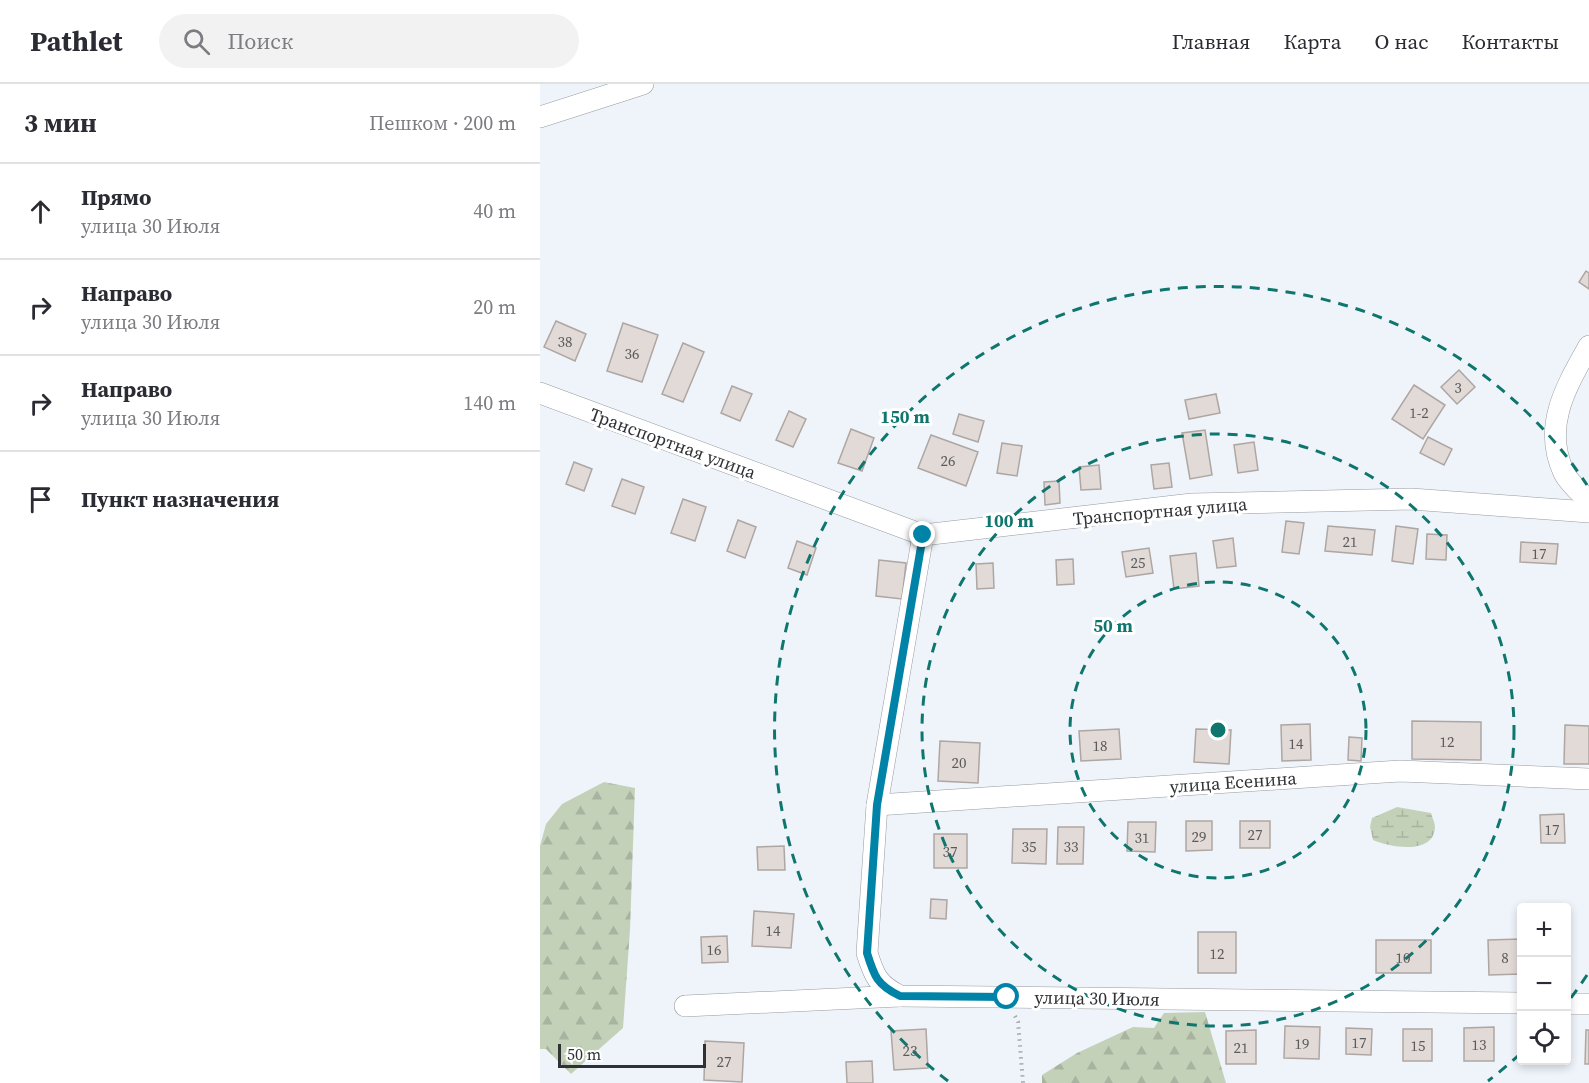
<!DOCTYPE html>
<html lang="ru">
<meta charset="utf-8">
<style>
:root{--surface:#fff;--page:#f2f2f3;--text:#2b2b33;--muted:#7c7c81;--line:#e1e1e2}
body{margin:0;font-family:"Source Serif 4",serif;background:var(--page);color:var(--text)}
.controls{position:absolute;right:18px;bottom:18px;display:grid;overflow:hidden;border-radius:6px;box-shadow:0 3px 9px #0003}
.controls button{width:54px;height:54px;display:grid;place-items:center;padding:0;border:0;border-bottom:2px solid var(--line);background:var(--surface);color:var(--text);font:30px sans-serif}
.scale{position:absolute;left:18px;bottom:15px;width:148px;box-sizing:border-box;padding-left:6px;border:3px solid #2f3134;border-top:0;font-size:16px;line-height:21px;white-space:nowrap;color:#2f3134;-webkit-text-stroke:4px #fff;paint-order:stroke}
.stop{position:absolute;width:18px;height:18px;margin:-14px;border:4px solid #0083a6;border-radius:50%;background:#fff}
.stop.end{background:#0083a6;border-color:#fff;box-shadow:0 2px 6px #0008}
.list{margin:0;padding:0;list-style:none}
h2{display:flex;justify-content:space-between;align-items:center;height:78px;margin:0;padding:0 24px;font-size:26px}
h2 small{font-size:20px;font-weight:400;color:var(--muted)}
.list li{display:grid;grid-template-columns:39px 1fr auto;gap:18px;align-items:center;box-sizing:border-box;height:96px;padding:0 24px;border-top:2px solid var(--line)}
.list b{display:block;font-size:22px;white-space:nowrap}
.list p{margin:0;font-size:20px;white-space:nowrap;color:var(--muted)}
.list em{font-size:20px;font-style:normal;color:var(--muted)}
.icon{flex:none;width:33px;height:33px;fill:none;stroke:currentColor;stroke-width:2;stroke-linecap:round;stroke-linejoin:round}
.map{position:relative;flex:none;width:1049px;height:999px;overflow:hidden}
header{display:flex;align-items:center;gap:36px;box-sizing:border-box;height:84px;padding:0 30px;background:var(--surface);border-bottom:2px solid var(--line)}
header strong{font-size:28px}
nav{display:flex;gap:33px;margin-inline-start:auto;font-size:21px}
.search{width:420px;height:54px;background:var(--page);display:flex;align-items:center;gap:15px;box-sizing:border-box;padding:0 21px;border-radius:33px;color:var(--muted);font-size:22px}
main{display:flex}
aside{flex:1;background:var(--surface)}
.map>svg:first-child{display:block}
.forest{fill:url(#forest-firs)}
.wetland{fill:url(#wetland-marsh)}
.building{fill:#e2dad6;stroke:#aea6a2;stroke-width:1.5}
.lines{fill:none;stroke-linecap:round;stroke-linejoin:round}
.street-casing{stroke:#969ba1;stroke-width:22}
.path{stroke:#a7abb0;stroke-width:4;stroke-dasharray:1.5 4.5;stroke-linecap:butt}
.street{stroke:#fff;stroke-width:21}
.route{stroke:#0083a6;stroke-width:8}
.ring{fill:none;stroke:#0f766e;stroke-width:3;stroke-dasharray:10 8}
.labels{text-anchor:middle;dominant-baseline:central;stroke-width:6;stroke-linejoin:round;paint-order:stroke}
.number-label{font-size:15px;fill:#5c5b5c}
.street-label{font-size:18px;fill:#2f3134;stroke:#fff}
.centre{fill:#0f766e;stroke:#fff;stroke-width:3}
.ring-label{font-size:18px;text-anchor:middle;font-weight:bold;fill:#0f766e;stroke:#fff;stroke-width:6;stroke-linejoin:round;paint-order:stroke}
</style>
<header>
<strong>Pathlet</strong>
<div class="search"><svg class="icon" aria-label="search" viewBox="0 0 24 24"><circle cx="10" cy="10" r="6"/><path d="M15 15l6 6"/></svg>Поиск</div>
<nav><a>Главная</a><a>Карта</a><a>О нас</a><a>Контакты</a></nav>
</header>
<main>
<aside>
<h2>3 мин<small>Пешком · 200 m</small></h2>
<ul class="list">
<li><svg class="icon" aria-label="ahead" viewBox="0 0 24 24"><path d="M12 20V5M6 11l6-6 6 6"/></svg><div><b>Прямо</b><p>улица 30 Июля</p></div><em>40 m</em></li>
<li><svg class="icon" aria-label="right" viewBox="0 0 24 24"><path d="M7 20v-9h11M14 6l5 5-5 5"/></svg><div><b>Направо</b><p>улица 30 Июля</p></div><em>20 m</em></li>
<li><svg class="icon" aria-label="right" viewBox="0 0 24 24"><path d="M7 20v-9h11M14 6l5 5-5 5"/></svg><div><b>Направо</b><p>улица 30 Июля</p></div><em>140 m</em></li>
<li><svg class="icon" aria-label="arrive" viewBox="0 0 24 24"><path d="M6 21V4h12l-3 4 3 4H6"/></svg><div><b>Пункт назначения</b></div></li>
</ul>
</aside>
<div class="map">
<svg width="1049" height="999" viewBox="0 0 1049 999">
<defs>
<pattern id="forest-firs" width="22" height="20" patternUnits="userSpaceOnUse" patternTransform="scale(1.5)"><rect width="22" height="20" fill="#c4d1b9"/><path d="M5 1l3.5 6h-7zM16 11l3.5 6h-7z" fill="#a9b4a0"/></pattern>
<pattern id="wetland-marsh" width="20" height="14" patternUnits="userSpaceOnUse" patternTransform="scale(1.5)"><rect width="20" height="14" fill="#c4d1b9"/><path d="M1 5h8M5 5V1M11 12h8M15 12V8" fill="none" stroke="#a9b4a0"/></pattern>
</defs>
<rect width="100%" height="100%" fill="#eff4fb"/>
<g class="forest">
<polygon points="64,698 95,704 90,846 83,944 31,990 6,965 0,965 0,762 6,740 22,720"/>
<polygon points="665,928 686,999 502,999 502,991 537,969 593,943 614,944 624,929"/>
</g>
<path class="wetland" d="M857,723l34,6c1,4 4,10 4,14 -1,29 -46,20 -62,13l-3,-13 2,-9z"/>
<g class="building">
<polygon points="1046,187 1049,189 1049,205 1039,198"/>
<polygon points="16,237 46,250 35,277 4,263"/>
<polygon points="83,239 118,251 102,298 67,287"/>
<polygon points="143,259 164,268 143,318 122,310"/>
<polygon points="919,286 935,303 917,320 901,303"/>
<polygon points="874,301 905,321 883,355 852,335"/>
<polygon points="192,302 212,310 200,337 181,329"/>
<polygon points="676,310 680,329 649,335 645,316"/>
<polygon points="249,327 266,335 253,363 236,356"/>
<polygon points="419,330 444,337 438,358 413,350"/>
<polygon points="311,345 334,354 322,387 298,379"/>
<polygon points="665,346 672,391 650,395 642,349"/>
<polygon points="391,351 438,368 426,402 378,384"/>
<polygon points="888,353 912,365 904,381 880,369"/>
<polygon points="714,358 718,386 698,389 694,361"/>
<polygon points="462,359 482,362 477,392 457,389"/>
<polygon points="34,378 52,385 44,407 26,400"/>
<polygon points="629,379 632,403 614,405 611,381"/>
<polygon points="559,381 561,405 541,406 539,383"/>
<polygon points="82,395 104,403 95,430 72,422"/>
<polygon points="519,397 520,419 505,421 504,398"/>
<polygon points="143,415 166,423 155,457 131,449"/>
<polygon points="198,436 216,443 205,474 187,467"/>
<polygon points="746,437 764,439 759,470 742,468"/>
<polygon points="788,442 835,446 832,471 785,467"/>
<polygon points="856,442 878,445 873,480 852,477"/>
<polygon points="887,450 907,451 906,476 886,475"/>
<polygon points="693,454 696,482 677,484 673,457"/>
<polygon points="257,457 276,464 267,491 248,484"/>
<polygon points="981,458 1018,460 1016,480 980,478"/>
<polygon points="609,464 613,489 586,493 582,468"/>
<polygon points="656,469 659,502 634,505 630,472"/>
<polygon points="533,475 534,500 517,501 516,476"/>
<polygon points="339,476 366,479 362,515 336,512"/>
<polygon points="453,479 454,504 437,505 436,480"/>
<polygon points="872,637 941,638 941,676 872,675"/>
<polygon points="770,640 771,676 742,677 741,641"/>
<polygon points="1025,641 1049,642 1049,680 1024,680"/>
<polygon points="579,645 581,675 541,677 539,647"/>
<polygon points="656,645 691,646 689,680 654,678"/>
<polygon points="809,653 822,654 821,677 808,676"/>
<polygon points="400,657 440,659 438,699 398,697"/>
<polygon points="1024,730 1025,759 1001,759 1000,731"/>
<polygon points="646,737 672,737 672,766 646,767"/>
<rect x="700" y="737" width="30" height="27"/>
<polygon points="588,738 616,738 615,768 587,767"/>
<polygon points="518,743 544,743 543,780 517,780"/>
<polygon points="473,745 507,745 506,780 472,779"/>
<rect x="394" y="750" width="33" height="34"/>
<polygon points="244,762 245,786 218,786 217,763"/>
<polygon points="391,815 407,816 406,835 390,834"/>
<polygon points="214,827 254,830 251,864 212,862"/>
<rect x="658" y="848" width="38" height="41"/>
<polygon points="187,852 188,878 162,879 161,853"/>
<polygon points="981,855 981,890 949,891 948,856"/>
<rect x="836" y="856" width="55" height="33"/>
<polygon points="745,942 780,943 779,975 744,974"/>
<polygon points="954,943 954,977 924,977 924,944"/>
<polygon points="806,944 832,945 831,971 806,970"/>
<polygon points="386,945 388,984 354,986 351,947"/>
<rect x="863" y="945" width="29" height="32"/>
<polygon points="716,946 716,980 686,980 686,947"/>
<polygon points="1046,946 1049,946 1049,980 1045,980"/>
<polygon points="165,957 204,959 202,998 164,996"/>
<polygon points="332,977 333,999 307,999 306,978"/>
</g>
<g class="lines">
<g class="street-casing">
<g id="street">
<polyline points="0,33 103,0"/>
<path d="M1049,262c-23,41 -47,80 -25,127 5,10 17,20 25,28"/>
<polyline points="0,309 383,451 652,420 871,415 1049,428"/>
<path d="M383,451l-46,270 -10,148c7,23 11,32 33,43l621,7"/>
<polyline points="337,721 860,687 1049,695"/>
<polyline points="1026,920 1049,920"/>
<polyline points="145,922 360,912"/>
</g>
</g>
<polyline class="path" points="475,932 478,938 483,999"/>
<use href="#street" class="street"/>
</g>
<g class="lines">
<path class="route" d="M383,451l-46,270 -10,148c7,23 10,32 33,43l107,1"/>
</g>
<g class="ring">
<circle cx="678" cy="646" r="148"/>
<circle cx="678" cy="646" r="296"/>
<path d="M1047 891A443 443 0 0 1 1027 919M980 970A443 443 0 0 1 948 997M408 997A443 443 0 1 1 1047 401"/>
</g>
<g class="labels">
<g class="number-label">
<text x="25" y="257">38</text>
<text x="92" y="269">36</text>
<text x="918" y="303">3</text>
<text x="879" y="328">1-2</text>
<text x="408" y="376">26</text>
<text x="810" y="457">21</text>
<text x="999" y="469">17</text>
<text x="598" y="478">25</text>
<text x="907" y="657">12</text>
<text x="756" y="659">14</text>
<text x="560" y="661">18</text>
<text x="419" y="678">20</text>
<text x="1012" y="745">17</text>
<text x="715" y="750">27</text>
<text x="659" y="752">29</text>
<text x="602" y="753">31</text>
<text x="489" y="762">35</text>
<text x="531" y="762">33</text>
<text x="410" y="767">37</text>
<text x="233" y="846">14</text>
<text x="174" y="865">16</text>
<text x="677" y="869">12</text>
<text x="863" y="873">10</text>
<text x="965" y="873">8</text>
<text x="819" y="958">17</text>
<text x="762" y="959">19</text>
<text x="939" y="960">13</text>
<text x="878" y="961">15</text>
<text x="701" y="963">21</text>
<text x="370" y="966">23</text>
<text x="184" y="977">27</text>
</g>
<g class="street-label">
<text transform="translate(133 359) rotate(20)">Транспортная улица</text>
<text transform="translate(620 427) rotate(-5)">Транспортная улица</text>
<text transform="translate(693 698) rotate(-4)">улица Есенина</text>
<text transform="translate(557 914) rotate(1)">улица 30 Июля</text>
</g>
</g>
<circle cx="678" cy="646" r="9" class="centre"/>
<g class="ring-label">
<text x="365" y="339">150 m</text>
<text x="469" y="443">100 m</text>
<text x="573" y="548">50 m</text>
</g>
</svg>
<div class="controls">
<button>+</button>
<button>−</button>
<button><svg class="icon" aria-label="locate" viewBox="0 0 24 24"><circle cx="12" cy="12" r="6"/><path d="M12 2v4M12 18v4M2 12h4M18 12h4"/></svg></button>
</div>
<div class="scale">50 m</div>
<div class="stop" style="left:467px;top:913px"></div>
<div class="stop end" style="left:383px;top:451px"></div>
</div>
</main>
